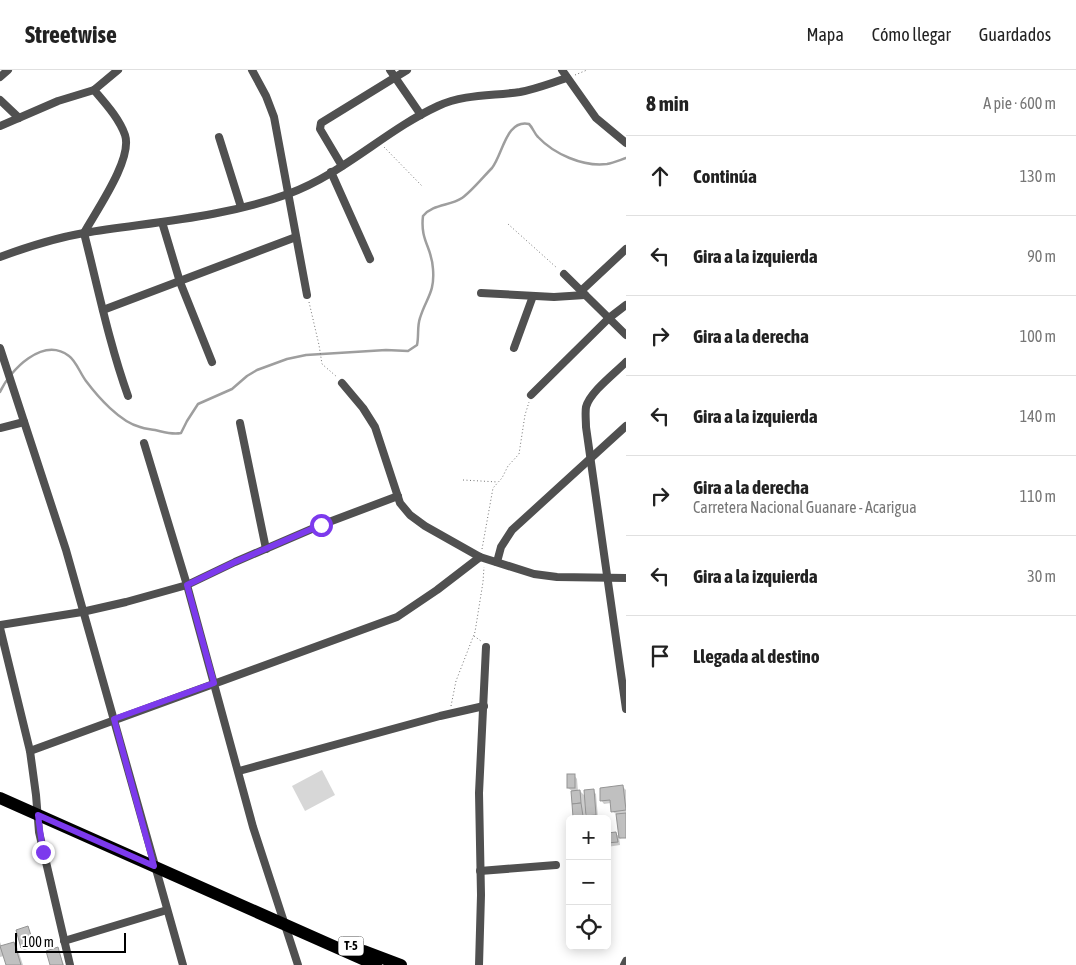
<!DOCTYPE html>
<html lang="es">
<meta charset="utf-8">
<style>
:root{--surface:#fff;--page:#f6f6f6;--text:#222;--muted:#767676;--line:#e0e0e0}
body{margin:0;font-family:"Asap Condensed",sans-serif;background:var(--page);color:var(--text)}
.controls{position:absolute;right:15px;bottom:15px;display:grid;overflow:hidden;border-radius:8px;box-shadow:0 2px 12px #0003}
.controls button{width:45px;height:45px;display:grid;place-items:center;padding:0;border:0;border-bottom:1px solid var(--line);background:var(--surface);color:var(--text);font:25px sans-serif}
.scale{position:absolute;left:15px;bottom:12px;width:111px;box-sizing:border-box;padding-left:5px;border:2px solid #000;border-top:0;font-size:14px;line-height:18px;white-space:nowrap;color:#000;-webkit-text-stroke:4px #fff;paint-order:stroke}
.stop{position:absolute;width:15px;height:15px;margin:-11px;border:4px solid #7c3aed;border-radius:50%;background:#fff}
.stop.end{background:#7c3aed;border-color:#fff;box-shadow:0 1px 5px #0008}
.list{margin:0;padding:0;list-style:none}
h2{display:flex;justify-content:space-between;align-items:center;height:65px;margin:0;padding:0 20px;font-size:21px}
h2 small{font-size:16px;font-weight:400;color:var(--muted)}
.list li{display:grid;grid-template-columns:32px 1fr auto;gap:15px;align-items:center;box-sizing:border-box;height:80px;padding:0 20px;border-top:1px solid var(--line)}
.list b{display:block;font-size:19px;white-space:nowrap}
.list p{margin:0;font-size:16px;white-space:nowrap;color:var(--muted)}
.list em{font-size:16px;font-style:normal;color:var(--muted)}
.icon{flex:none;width:28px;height:28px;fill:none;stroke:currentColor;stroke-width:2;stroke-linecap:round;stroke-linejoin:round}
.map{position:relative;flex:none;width:626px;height:895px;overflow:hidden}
header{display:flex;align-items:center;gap:30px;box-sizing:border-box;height:70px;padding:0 25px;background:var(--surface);border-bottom:1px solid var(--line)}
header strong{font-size:24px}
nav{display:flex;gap:28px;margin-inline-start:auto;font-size:18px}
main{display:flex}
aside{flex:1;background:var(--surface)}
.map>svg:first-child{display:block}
.green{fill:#d7d7d7}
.shadow{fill:#0003}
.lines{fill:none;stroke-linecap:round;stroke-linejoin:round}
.stream{stroke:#9e9e9e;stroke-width:2.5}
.building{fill:#c0c0c0;stroke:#949494}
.path{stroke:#727272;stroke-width:1;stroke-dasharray:1 2.5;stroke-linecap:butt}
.street{stroke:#505050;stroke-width:8}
.primary{stroke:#000;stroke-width:12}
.route{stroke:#7c3aed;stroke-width:6}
.labels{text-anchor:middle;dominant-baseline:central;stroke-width:5;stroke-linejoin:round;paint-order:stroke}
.shield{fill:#fff;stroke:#4c4c4c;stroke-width:1}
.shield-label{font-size:12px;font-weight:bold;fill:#000}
</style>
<header>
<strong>Streetwise</strong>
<nav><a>Mapa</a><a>Cómo llegar</a><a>Guardados</a></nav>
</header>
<main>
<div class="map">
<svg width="626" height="895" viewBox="0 0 626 895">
<rect width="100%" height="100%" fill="#fff"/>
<polygon class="green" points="322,700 335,725 305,741 292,716"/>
<g class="shadow">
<polygon points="574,705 577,709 578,721 580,721 586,727 593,721 596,724 598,748 590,749 585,743 585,749 577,749 574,746 572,721 568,718"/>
<polygon points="623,717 626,720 626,744 621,769 619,767 620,775 607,777 607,756 609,764 616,764 620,767 617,745 612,741 611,733 604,734 601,730"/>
<polygon points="28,858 35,877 24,880 22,878"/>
<polygon points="0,872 2,877 14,873 17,877 23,895 7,895 4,886 0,887"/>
<polygon points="58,879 64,895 51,895"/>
</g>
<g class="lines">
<path class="stream" d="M0,322c10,-22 43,-56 69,-36 7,5 11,17 17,25 12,16 34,41 54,46 5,2 10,2 15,3 9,2 17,5 26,3l6,-12 11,-17 34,-15 15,-13 10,-6 30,-11 19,-4 80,-5 22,1 9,-6c2,-9 0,-19 3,-27 6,-20 15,-25 13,-49 -1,-22 -13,-28 -10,-53 10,-12 27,-10 39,-18 9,-6 22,-22 30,-30 11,-14 14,-49 37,-44 4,4 5,9 9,13 16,17 45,30 69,27 6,-1 13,-4 19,-6"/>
</g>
<g class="building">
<rect x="567" y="704" width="8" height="14"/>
<polygon points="623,715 626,740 611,742 610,730 600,731 600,718"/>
<polygon points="594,719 596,745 586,746 584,720"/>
<polygon points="580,720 581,733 572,734 571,721"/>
<polygon points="581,733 583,746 573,747 572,734"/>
<polygon points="626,743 626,768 619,768 616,744"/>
<polygon points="616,762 618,772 607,773 607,763"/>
<polygon points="28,856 34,875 21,878 16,860"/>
<polygon points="14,872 21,895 6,895 0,876"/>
<polygon points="58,877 63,895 50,895 46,881"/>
</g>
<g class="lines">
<g class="path">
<polyline points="575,5 587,0"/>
<polyline points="384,77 422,116"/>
<polyline points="508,154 557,198"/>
<polyline points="309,232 319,275 322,294 337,307"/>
<polyline points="463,410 498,412"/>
<polyline points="482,479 493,418 502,408 508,396 519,384 525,345 529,332"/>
<polyline points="474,566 481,571"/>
<polyline points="451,636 456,611 475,562 483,512 484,497"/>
</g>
<g class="street">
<polyline points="252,0 266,26 274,47 307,225"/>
<polyline points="390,0 421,45"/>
<polyline points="562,0 596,48 626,73"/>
<polyline points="0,7 8,0"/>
<path d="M94,20c11,13 25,28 31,45 8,24 -29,76 -41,98 14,55 25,110 44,163"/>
<polyline points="0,30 19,48"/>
<polyline points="0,56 58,31 94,20 118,0"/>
<polyline points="219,67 241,137"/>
<polyline points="342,96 320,59 321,53 407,0"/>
<polyline points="331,102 370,189"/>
<polyline points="162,152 180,212 212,292"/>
<path d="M0,187c27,-10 55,-19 84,-24 68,-11 138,-15 204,-39 55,-20 98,-64 150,-88 26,-12 54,-10 82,-14 16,-3 31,-9 47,-14"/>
<polyline points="564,204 626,265"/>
<polyline points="581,221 626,179"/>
<polyline points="481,223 554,227 585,225"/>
<polyline points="103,240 296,167"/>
<polyline points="0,278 66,480 183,895"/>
<polyline points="514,278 533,226"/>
<path d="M626,292c-12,12 -36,30 -40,45 -1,6 0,14 0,20l40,282"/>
<polyline points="342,313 363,338 375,357 400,433 410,445 425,456 480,487 534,504 557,507 626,508"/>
<polyline points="531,325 609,248 626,235"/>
<polyline points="240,353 266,479"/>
<polyline points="0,358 24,352"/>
<polyline points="144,373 187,515 253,757 298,895"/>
<polyline points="497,492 501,477 512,460 626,356"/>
<polyline points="0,555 82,542 126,532 187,515 235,492 321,455 398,426"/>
<polyline points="0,558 30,681 36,725 39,762 70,895"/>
<polyline points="30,681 397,547 437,520 480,487"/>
<polyline points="239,701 440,646 484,636"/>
<polyline points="480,801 556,795"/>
<polyline points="64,871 167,840"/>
<polyline points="479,895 481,825 479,723 486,577"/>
<polyline points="624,895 626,891"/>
</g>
<g class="primary">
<polyline points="0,728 376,895"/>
<polyline points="364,881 401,895"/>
</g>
</g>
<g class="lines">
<polyline class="route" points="43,782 38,745 154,796 114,649 214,613 187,515 235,492 321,455"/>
</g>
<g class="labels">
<rect class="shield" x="338.5" y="866.5" width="25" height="19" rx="4"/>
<g class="shield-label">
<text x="351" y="876">T-5</text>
</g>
</g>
</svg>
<div class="controls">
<button>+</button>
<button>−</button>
<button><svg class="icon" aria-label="locate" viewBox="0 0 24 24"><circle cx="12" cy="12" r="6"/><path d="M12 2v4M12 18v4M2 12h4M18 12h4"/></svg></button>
</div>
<div class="scale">100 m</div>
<div class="stop" style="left:321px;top:455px"></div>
<div class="stop end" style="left:43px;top:782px"></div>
</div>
<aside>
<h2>8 min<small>A pie · 600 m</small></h2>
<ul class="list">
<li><svg class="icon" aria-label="ahead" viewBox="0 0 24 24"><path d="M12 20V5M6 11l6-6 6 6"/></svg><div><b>Continúa</b></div><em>130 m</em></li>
<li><svg class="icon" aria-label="left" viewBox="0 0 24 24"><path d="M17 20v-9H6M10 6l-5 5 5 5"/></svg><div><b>Gira a la izquierda</b></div><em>90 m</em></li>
<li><svg class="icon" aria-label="right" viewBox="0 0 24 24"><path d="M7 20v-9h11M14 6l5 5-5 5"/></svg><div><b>Gira a la derecha</b></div><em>100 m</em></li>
<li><svg class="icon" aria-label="left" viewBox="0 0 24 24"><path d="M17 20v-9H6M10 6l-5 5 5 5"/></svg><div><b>Gira a la izquierda</b></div><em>140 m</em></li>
<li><svg class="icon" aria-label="right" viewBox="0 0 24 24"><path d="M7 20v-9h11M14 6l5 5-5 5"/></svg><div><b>Gira a la derecha</b><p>Carretera Nacional Guanare - Acarigua</p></div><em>110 m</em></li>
<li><svg class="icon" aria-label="left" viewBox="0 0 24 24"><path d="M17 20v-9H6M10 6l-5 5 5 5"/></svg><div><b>Gira a la izquierda</b></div><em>30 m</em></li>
<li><svg class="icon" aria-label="arrive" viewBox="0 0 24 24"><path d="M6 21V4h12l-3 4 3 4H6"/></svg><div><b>Llegada al destino</b></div></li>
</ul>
</aside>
</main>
